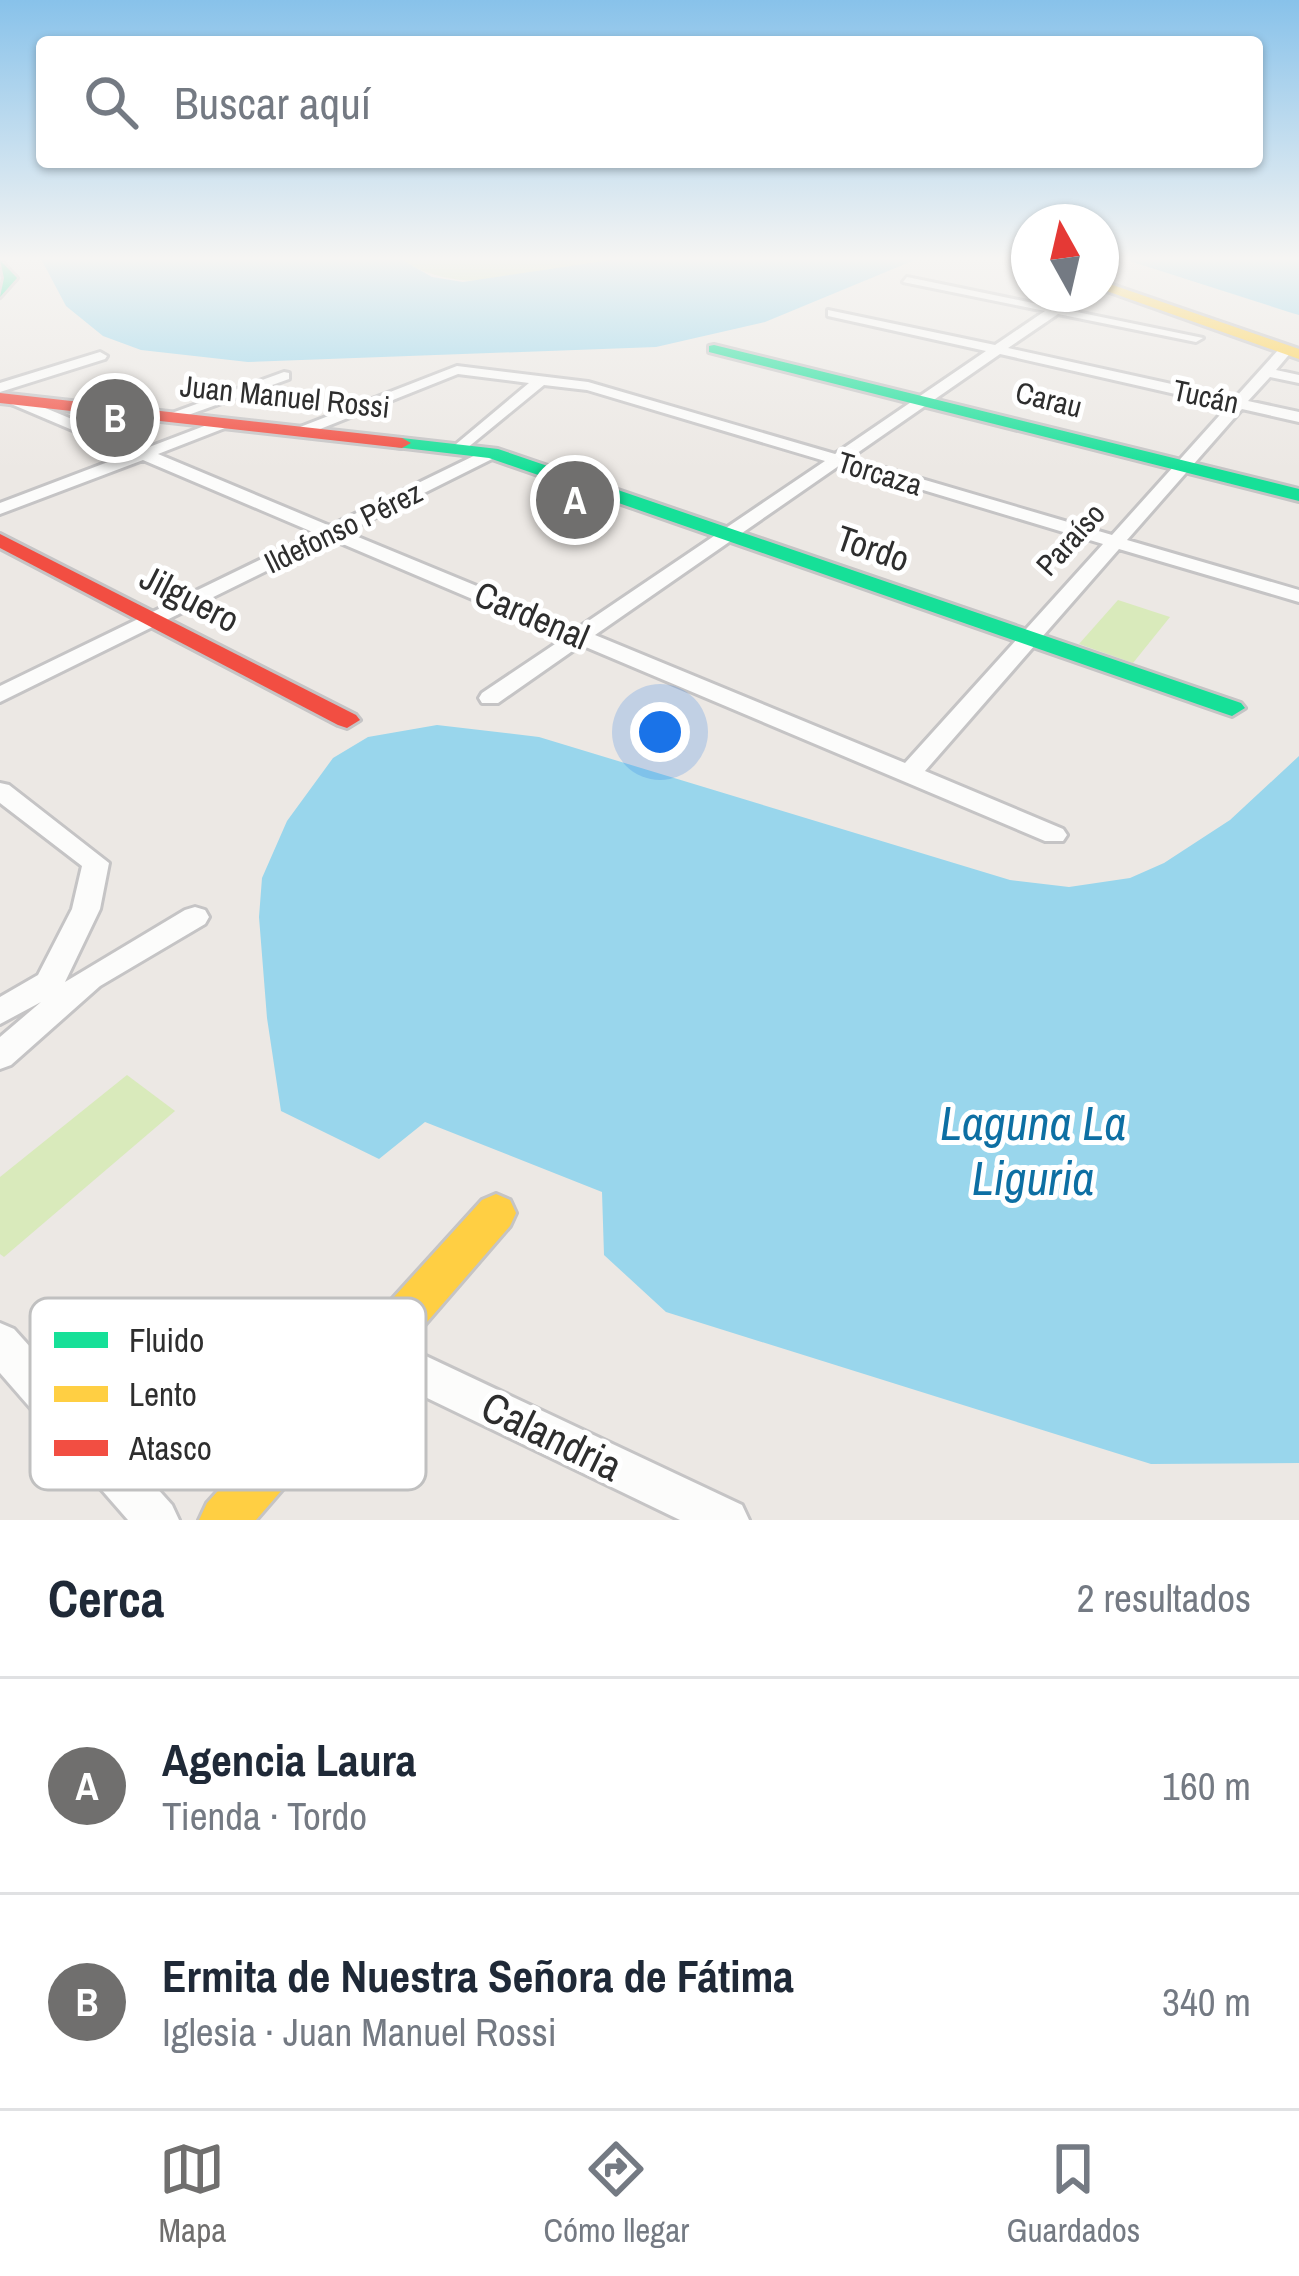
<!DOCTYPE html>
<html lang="es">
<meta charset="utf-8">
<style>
:root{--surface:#fff;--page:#f2f2f3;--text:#1f2937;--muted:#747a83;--line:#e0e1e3;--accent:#706f6e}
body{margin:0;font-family:"Archivo Narrow",sans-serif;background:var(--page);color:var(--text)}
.compass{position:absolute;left:1011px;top:204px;width:108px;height:108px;border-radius:50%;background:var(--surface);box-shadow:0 3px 9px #0004;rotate:352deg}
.you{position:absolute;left:660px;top:732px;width:42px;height:42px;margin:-30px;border:9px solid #fff;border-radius:50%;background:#1a73e8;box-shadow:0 0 0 18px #1a73e833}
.badge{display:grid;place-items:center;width:78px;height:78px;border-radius:50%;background:var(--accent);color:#fff;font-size:39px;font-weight:700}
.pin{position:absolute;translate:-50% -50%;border:6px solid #fff;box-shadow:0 3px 12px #0006}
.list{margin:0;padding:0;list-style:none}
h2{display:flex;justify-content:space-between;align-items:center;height:156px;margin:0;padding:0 48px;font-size:51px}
h2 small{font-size:39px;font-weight:400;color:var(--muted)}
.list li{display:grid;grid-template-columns:78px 1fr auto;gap:36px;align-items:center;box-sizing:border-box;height:216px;padding:0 48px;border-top:3px solid var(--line)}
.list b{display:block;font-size:45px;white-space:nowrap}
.list p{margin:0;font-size:39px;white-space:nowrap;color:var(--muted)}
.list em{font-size:39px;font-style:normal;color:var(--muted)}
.icon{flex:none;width:66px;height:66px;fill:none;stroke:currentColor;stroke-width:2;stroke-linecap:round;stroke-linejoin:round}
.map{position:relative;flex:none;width:1299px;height:1520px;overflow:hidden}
.search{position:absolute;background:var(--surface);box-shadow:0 3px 9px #0004;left:36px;right:36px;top:36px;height:132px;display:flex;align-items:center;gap:30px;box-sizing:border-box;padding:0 42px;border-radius:12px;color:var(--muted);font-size:45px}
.sheet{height:588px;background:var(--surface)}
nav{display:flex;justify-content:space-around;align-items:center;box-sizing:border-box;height:168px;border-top:3px solid var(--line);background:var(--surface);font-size:33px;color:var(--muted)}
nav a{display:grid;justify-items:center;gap:6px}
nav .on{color:var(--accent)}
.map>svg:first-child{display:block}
.green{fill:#cee6be}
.pitch{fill:#d9eabb}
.water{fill:#99d6ec}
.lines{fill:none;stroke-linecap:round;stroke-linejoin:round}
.street-casing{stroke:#c5c4c5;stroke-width:6}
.fast-casing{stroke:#c5c4c5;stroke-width:6}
.slow-casing{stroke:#c5c4c5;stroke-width:6}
.jam-casing{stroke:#c5c4c5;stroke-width:6}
.street{fill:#fcfcfb;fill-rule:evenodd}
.fast{fill:#16e098;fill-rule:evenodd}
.slow{fill:#ffcf43;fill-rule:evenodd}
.jam{fill:#f24e42;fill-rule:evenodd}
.labels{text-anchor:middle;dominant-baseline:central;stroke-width:10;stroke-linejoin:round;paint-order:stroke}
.far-street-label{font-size:30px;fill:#2e2e2e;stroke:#fff}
.street-label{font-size:36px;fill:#2e2e2e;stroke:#fff}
.near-street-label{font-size:42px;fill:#2e2e2e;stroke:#fff}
.near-water-label{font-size:48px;font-style:italic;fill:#0d6fa3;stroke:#fff}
.key{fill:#fff;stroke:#c0c0c0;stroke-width:3}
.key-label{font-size:33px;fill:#2e2e2e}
</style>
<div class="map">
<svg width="1299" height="1520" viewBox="0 0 1299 1520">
<rect width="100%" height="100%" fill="#ece8e4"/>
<path class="green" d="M397,257h234c-74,15 -168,46 -234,0z"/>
<g class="pitch">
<polygon points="1118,600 1170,617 1133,663 1079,644"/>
<polygon points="127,1075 175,1111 4,1257 0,1254 0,1177"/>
</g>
<g class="water">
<polygon points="40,257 397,257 432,277 463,282 631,257 922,257 765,322 656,347 248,362 141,350 103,336 66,306"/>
<polygon points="1117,257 1299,257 1299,315 1292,313"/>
<polygon points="437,725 539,737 1010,880 1069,887 1130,878 1164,863 1230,820 1299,756 1299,1463 1151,1464 666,1312 604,1255 602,1192 425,1122 379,1159 281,1111 267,1018 259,917 262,878 287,821 333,758 368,737"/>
</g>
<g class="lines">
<g class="street-casing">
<g id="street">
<path d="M907,277l296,61 -7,4 -138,-28 -50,34 227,50 45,-50 12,3 -16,19 23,5v8l-29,-6 -22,24 51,11v10l-57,-13 -115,131 172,50v12l-180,-53 -194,222 138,58 4,6 -4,6h-18l-464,-196 -83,58h-16l-3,-5 3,-5 82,-55 -233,-99 -331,163v-16l315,-153 -172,-73 -143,54v-11l129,-49 -125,-53v-6h10l130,54 76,-29h10v6l-72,28 172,72 156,-76h12v6l-152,76 232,96 247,-167 -238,-71 -43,-5 -83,68 -6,-2v-6l74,-62 -71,-9 -153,61h-10v-6l162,-63 131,16 247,72 151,-103 -158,-35v-6l167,35 50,-34 -142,-29zM1000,354l228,52 -116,129 -262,-77zM840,465l263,79 -198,219 -310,-128z"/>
<polygon points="100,352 107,356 105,359 0,392 0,383"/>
<polygon points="284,372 289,373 289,379 174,420 161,417"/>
<polygon points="0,783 9,785 109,863 100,909 65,982 185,910 195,907 205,910 209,917 205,924 100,986 11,1065 0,1069 0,1037 41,1002 0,1024 0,997 38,975 72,909 82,866 0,803"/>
<polygon points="0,1323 14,1329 172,1505 179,1520 128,1520 0,1373"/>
<polygon points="377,1333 742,1505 749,1520 680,1520 363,1367 357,1353 363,1339"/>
</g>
</g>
<g class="fast-casing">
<g id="fast">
<polygon points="1019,257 1029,257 1029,262 1021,260"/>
<polygon points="0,260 17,278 0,297 4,278"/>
<polygon points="714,345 1299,489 1299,501 709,352 709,346"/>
<polygon points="402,438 498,449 1241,703 1245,708 1232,716 1223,713 489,458 396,447 396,439"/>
</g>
</g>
<g class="slow-casing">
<g id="slow">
<polygon points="1101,281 1299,349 1299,359 1101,289"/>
<polygon points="496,1194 510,1200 516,1213 510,1226 256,1520 199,1520 207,1503 482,1200"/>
</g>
</g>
<g class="jam-casing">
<g id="jam">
<polygon points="0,393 402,438 411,443 402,448 0,403"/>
<polygon points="0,534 356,715 360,720 347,728 338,725 0,548"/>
</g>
</g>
<use href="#street" class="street"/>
<use href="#fast" class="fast"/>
<use href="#slow" class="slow"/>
<use href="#jam" class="jam"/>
</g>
<linearGradient id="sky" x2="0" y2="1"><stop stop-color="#88c2ea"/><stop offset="0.55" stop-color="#f6f5f3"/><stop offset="1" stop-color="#f6f5f3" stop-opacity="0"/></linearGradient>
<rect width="1299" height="470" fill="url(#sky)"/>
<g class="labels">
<g class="far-street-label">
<text transform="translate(285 396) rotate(6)">Juan Manuel Rossi</text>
<text transform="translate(1206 396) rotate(12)">Tucán</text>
<text transform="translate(1049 399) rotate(14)">Carau</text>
<text transform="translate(880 473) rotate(17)">Torcaza</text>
<text transform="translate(343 527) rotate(-26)">Ildefonso Pérez</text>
<text transform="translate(1070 539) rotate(-48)">Paraíso</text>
</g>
<g class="street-label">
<text transform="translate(873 548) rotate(19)">Tordo</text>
<text transform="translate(190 598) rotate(27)">Jilguero</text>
<text transform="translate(532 615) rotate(23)">Cardenal</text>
</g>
<g class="near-street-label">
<text transform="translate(552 1436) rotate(26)">Calandria</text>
</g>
<g class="near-water-label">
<text x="1033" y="1122">Laguna La<tspan x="1033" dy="55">Liguria</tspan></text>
</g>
</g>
<rect x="30" y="1298" width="396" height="192" rx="18" class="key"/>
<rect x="54" y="1332" width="54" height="16" fill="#16e098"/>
<rect x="54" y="1386" width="54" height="16" fill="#ffcf43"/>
<rect x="54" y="1440" width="54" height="16" fill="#f24e42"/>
<g class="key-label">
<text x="129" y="1352">Fluido</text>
<text x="129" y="1406">Lento</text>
<text x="129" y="1460">Atasco</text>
</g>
</svg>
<svg class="compass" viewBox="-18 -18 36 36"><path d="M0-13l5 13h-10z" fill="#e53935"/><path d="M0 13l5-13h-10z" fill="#747a83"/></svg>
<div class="you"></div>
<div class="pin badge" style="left:575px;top:500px">A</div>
<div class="pin badge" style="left:115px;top:418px">B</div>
<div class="search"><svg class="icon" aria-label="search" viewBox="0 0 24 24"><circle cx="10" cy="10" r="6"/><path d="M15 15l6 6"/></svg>Buscar aquí</div>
</div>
<section class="sheet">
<h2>Cerca<small>2 resultados</small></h2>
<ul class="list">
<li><span class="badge">A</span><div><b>Agencia Laura</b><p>Tienda · Tordo</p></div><em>160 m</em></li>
<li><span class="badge">B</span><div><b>Ermita de Nuestra Señora de Fátima</b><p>Iglesia · Juan Manuel Rossi</p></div><em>340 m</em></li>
</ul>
</section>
<nav>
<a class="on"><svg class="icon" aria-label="map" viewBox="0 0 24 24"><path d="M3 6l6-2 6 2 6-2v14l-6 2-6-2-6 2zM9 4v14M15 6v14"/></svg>Mapa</a>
<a><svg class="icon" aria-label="directions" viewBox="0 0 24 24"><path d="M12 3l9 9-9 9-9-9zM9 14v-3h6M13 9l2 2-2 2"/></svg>Cómo llegar</a>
<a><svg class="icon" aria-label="saved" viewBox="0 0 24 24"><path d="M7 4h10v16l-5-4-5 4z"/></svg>Guardados</a>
</nav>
